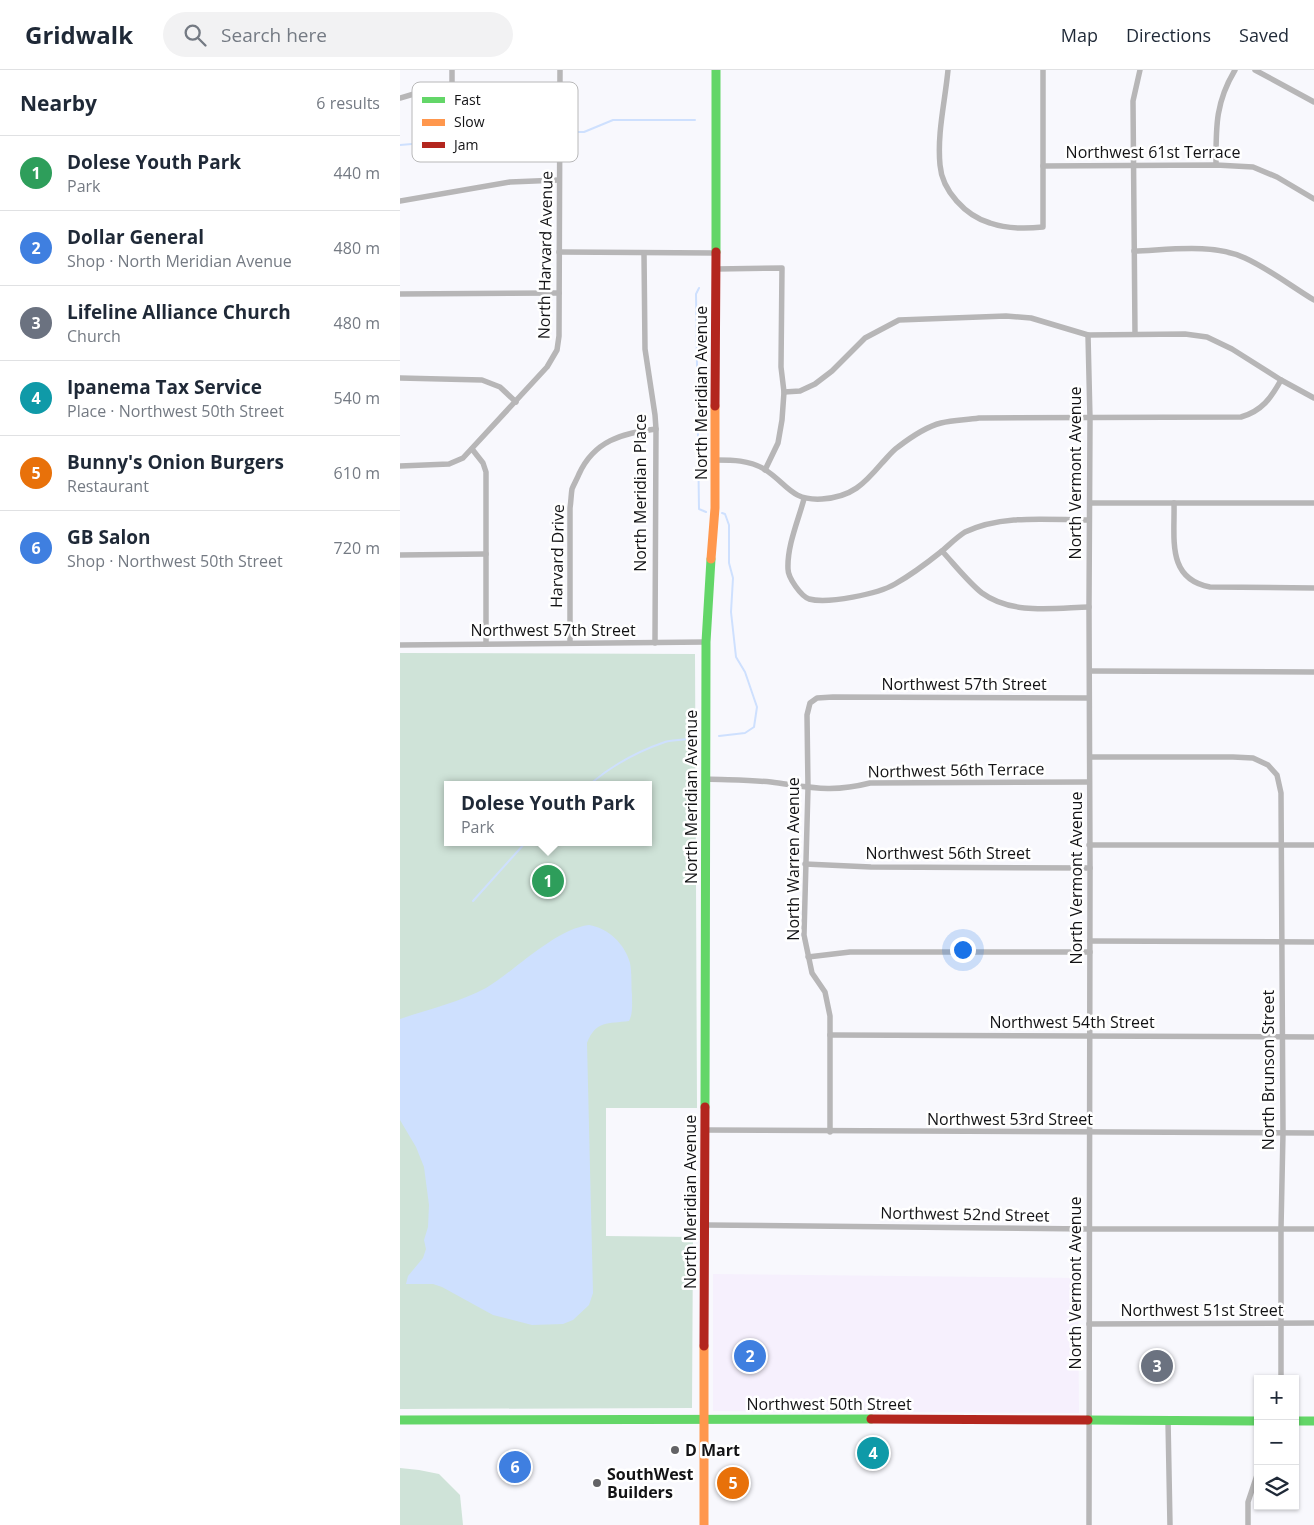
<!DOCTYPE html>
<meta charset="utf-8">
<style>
:root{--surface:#fff;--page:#f2f2f3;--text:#1f2937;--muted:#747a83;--line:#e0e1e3;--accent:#ea580c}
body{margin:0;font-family:"Open Sans",sans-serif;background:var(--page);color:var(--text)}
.controls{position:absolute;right:15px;bottom:15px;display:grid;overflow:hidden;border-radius:0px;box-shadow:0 1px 4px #0004}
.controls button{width:45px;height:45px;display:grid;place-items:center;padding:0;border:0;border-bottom:1px solid var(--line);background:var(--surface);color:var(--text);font:25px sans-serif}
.you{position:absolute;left:562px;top:879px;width:18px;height:18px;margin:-12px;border:4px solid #fff;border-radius:50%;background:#1a73e8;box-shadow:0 0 0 8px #1a73e833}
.badge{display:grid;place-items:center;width:32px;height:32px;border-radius:50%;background:var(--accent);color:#fff;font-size:16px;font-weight:700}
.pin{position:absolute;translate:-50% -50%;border:2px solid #fff;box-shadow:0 1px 5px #0006}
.popup{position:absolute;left:44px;top:711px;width:208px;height:65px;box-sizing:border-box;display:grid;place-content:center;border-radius:0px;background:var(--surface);filter:drop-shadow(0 1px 4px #0005);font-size:16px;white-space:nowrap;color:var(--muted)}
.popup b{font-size:19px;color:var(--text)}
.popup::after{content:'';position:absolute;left:50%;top:100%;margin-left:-10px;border:10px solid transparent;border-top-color:var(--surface)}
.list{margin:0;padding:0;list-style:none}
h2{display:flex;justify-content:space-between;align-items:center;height:65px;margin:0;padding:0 20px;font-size:21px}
h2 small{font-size:16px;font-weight:400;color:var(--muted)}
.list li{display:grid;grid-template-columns:32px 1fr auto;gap:15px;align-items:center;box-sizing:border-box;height:75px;padding:0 20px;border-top:1px solid var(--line)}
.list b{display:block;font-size:19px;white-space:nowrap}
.list p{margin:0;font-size:16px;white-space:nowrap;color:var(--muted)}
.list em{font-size:16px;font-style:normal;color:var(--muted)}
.icon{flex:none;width:28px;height:28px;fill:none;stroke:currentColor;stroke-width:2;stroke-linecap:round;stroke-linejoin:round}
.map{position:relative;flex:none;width:914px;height:1455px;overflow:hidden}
header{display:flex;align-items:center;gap:30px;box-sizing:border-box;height:70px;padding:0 25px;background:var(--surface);border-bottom:1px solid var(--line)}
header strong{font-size:24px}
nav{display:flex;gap:28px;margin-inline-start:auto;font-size:18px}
.search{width:350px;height:45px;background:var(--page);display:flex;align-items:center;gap:12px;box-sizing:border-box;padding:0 18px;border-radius:28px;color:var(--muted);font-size:19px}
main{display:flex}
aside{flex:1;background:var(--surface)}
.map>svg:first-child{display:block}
.commercial{fill:#f6f0fd}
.green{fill:#cfe3d8;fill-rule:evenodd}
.water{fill:#cee0fe}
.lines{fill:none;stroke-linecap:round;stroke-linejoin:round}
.stream{stroke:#cee0fe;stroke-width:2}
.street{stroke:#b7b6b7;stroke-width:5.5}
.fast{stroke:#63d668;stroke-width:9}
.slow{stroke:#ff974d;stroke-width:9}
.jam{stroke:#b3261e;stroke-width:9}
.poi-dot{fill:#636366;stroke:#fff;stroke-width:2}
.labels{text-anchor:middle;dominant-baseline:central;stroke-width:5;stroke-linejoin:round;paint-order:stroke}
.street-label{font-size:16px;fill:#131315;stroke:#fff}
.poi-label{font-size:16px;font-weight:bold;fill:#131315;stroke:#fff;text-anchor:start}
.key{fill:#fff;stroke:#b8b8b9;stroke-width:1}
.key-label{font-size:14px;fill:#131315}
</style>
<header>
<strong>Gridwalk</strong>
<div class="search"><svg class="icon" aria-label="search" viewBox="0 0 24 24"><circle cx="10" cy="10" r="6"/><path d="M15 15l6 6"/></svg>Search here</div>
<nav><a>Map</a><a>Directions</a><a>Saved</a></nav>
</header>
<main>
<aside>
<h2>Nearby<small>6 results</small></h2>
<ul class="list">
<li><span class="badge" style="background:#2e9e5b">1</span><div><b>Dolese Youth Park</b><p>Park</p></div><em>440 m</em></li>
<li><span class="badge" style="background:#3f7fe0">2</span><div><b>Dollar General</b><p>Shop · North Meridian Avenue</p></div><em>480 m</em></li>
<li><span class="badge" style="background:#6b7280">3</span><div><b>Lifeline Alliance Church</b><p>Church</p></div><em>480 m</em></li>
<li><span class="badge" style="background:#0f9aa8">4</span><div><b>Ipanema Tax Service</b><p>Place · Northwest 50th Street</p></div><em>540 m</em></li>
<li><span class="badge" style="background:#e8710a">5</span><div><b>Bunny's Onion Burgers</b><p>Restaurant</p></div><em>610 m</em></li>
<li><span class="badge" style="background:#3f7fe0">6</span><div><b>GB Salon</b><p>Shop · Northwest 50th Street</p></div><em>720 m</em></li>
</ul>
</aside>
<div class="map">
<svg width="914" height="1455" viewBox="0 0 914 1455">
<rect width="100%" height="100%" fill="#f8f8fd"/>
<polygon class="commercial" points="313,1204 678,1208 679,1343 313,1341"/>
<g class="green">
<path d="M0,583l295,1 2,454h-91v128l87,1 -1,171 -292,1zM48,715h200v57h-200z"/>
<polygon points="0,1398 19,1400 39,1404 60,1425 63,1455 0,1455"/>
</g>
<path class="water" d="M189,855c19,3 36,19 41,38 2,10 1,21 2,32 0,8 1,19 -3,26 -21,3 -33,-1 -42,22l6,250 -4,12 -16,15 -10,4 -31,1 -39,-10 -51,-28 -9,-3h-27l2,-8 15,-18 3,-9 -2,-9 4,-13 1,-22 -5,-38 -8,-20 -16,-27v-101c29,-10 60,-17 86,-31 30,-18 69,-59 103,-63z"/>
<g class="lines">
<g class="stream">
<polyline points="165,62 184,62 213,50 295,50"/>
<polyline points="0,75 153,62"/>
<polyline points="299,218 296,224 299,439 306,442"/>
<polyline points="319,666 345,663 354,657 357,637 345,602 336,587 331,542 333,508 329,493 329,455 325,444 322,443"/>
<path d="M189,715c23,-20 47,-33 76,-43 7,-2 16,-2 24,-3"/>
<polyline points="73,831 126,772"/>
</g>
<g class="street">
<path d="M548,0c-3,32 -11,63 -8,95 2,26 26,51 50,58 17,6 35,6 53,4v-157"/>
<polyline points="855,0 914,32"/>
<polyline points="52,17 52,0"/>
<polyline points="0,28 34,18 103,17 160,20"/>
<path d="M816,95c0,-37 -1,-62 19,-95"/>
<polyline points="643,96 816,95 853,97 877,107 914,129"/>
<polyline points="0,131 110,112 159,110"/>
<path d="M734,181c34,-1 79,-8 111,7 24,11 46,28 69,42"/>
<polyline points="159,182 316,183"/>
<polyline points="244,183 245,279 255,345 256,359 255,573"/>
<polyline points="316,199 382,198 381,297 384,322 382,350 378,373 365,400"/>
<polyline points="0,224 159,223"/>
<polyline points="735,264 733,31 740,0"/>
<polyline points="688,265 690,349 689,537 690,798 689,1455"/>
<polyline points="0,308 82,310 100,317 116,332"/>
<polyline points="384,322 400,321 415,314 432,301 465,268 499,250 606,246 631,248 688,265 785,264 807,267 832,279 881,310 914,328"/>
<polyline points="72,379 83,393 86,402 86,574"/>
<path d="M316,390c16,0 33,0 48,9 23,14 26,32 58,30 30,-2 42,-15 60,-36 5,-5 10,-12 16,-16 13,-10 27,-20 43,-24 12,-3 25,-3 38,-5l262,-1c21,-6 30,-19 40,-37"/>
<polyline points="0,396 49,394 63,388 147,297 157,280 159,266 160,0"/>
<path d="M404,429c-6,22 -17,47 -16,70 0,9 13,27 21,30 19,5 69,-5 86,-15 16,-9 32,-21 47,-33 7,-6 15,-14 23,-19 38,-18 84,-12 124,-12"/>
<polyline points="690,433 914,433"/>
<path d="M774,433c1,35 -8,76 36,84l104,1"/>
<path d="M542,481c12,13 27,32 40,42 30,22 72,15 107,14"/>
<polyline points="0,485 86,484"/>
<path d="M170,573v-135c1,-6 1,-13 2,-19 2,-5 5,-10 7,-15 15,-33 43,-41 77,-45"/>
<polyline points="0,575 306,572"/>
<polyline points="690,601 914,602"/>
<polyline points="690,687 833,687 853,688 868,695 877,705 881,723 883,1063 881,1158 881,1309"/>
<path d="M306,709c21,1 44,1 65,3 39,5 60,11 99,1l219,-1"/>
<polyline points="689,775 914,775"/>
<polyline points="405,794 471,797 690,798"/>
<polyline points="690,871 914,872"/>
<polyline points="408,887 450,882 690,882"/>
<polyline points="430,965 914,967"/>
<polyline points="306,1060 914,1063"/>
<polyline points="430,1062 430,946 425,922 412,903 404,865 408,718 407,645 410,633 417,628 433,627 689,628"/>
<polyline points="305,1155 689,1159 914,1159"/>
<polyline points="689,1254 914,1253"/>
<polyline points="768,1350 770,1455"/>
<polyline points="848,1455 848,1432 858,1402"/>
</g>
<g class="fast">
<polyline points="316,182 316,0"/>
<polyline points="305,1037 306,572 311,489"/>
<polyline points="0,1350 471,1349"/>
<polyline points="688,1350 858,1351"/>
<polyline points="895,1351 914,1351"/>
</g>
<g class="slow">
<polyline points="311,489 315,438 315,336"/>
<polyline points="304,1455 304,1276"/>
</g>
<g class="jam">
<polyline points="315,336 316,182"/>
<polyline points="304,1276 305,1037"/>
<polyline points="471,1349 688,1350"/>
</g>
</g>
<g class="poi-dot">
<circle cx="275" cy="1380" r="5"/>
<circle cx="197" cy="1413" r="5"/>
</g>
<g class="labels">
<g class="street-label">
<text x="753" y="82">Northwest 61st Terrace</text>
<text transform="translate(145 185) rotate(-89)">North Harvard Avenue</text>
<text transform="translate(301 323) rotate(-90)">North Meridian Avenue</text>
<text transform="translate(675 403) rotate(-90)">North Vermont Avenue</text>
<text transform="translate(240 423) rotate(-90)">North Meridian Place</text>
<text transform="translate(157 486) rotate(-89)">Harvard Drive</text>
<text x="153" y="560">Northwest 57th Street</text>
<text x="564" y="614">Northwest 57th Street</text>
<text transform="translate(556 700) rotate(-1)">Northwest 56th Terrace</text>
<text transform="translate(291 727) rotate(-90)">North Meridian Avenue</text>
<text x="548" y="783">Northwest 56th Street</text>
<text transform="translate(393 789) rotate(-90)">North Warren Avenue</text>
<text transform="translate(676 808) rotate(-90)">North Vermont Avenue</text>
<text x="672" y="952">Northwest 54th Street</text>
<text transform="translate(868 1000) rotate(-90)">North Brunson Street</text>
<text x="610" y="1049">Northwest 53rd Street</text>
<text transform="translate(290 1132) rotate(-90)">North Meridian Avenue</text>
<text transform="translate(565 1144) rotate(1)">Northwest 52nd Street</text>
<text transform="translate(675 1213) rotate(-90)">North Vermont Avenue</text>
<text x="802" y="1240">Northwest 51st Street</text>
<text x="429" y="1334">Northwest 50th Street</text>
</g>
<g class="poi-label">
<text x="285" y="1380">D Mart</text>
<text x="207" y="1404">SouthWest<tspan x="207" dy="18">Builders</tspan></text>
</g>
</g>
<rect x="12" y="12" width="166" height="80" rx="8" class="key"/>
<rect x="22" y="27" width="23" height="6" fill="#63d668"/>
<rect x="22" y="49" width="23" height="7" fill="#ff974d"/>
<rect x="22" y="72" width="23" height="6" fill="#b3261e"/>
<g class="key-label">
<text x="54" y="35">Fast</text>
<text x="54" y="57">Slow</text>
<text x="54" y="80">Jam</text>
</g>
</svg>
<div class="controls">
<button>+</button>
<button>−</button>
<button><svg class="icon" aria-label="layers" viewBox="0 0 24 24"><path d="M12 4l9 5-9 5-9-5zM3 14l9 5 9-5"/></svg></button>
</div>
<div class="you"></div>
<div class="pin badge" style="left:148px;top:811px;background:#2e9e5b">1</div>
<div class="popup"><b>Dolese Youth Park</b>Park</div>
<div class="pin badge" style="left:350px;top:1286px;background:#3f7fe0">2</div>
<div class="pin badge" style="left:757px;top:1296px;background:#6b7280">3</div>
<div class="pin badge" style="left:473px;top:1383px;background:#0f9aa8">4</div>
<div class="pin badge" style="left:333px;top:1413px;background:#e8710a">5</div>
<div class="pin badge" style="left:115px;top:1397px;background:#3f7fe0">6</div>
</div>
</main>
